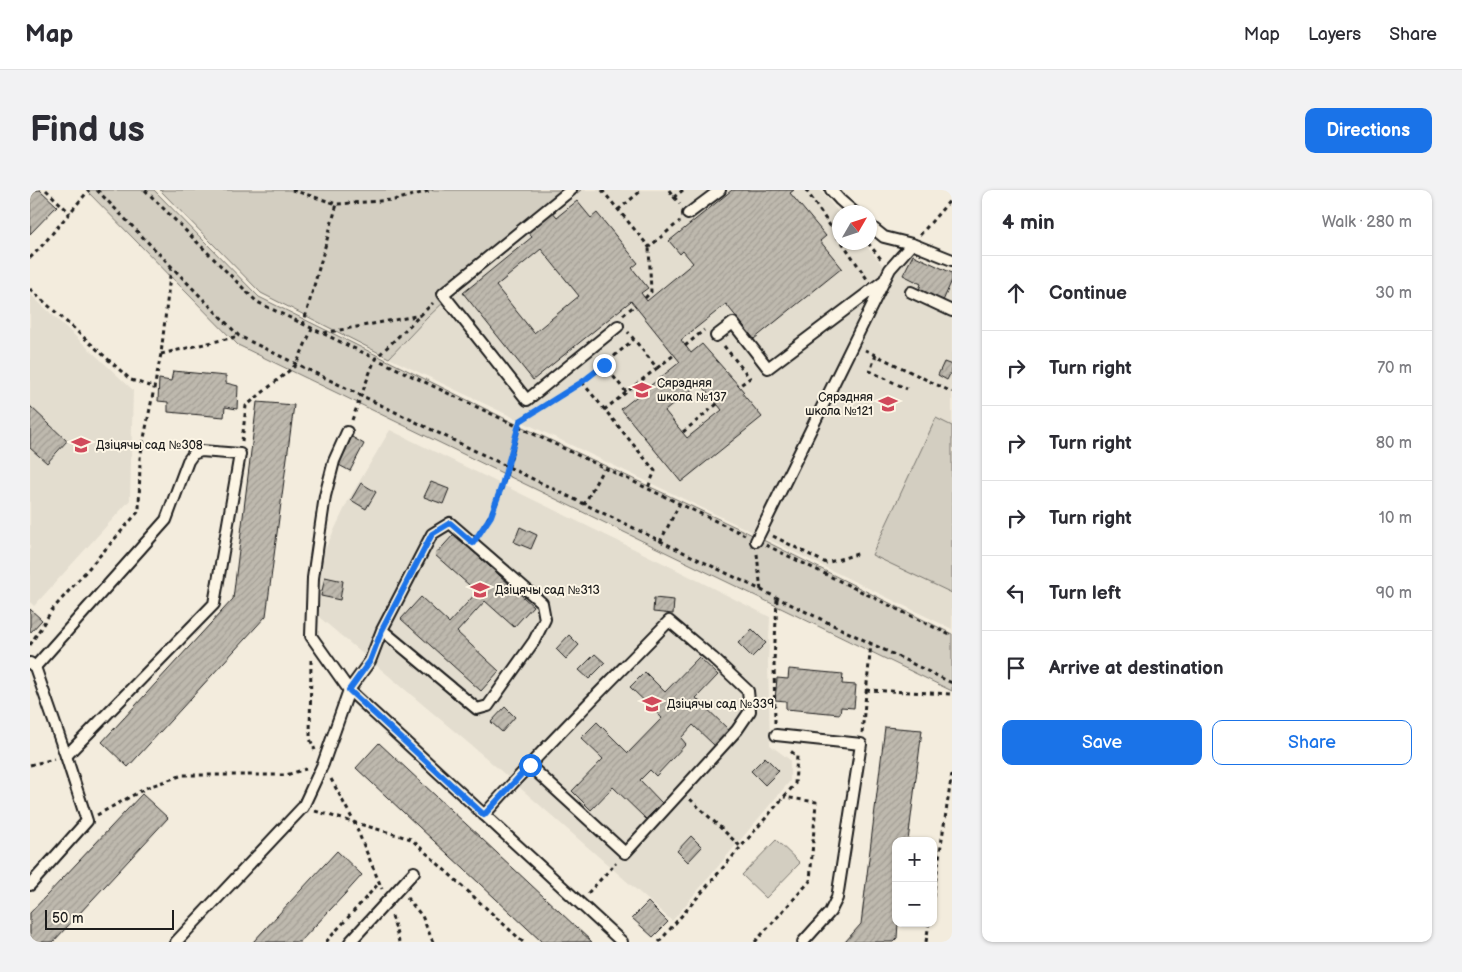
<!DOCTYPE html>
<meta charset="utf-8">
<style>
:root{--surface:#fff;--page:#f2f2f3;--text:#2b2b33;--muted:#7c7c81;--line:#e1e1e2;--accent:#1a73e8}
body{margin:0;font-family:"Balsamiq Sans",sans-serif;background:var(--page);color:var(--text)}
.controls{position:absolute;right:15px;bottom:15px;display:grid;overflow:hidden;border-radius:10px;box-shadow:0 1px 4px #0004}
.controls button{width:45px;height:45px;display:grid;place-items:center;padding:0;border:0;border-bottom:1px solid var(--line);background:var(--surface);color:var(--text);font:25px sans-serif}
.compass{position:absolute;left:802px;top:15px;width:45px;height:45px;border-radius:50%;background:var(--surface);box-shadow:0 1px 4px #0004;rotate:51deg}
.scale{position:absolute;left:15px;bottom:12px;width:129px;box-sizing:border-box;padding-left:5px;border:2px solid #1c1c1c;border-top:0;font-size:14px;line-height:18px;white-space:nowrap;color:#1c1c1c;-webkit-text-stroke:4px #fcf5e5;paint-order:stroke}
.stop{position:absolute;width:15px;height:15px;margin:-11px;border:4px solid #1a73e8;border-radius:50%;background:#fff}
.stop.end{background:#1a73e8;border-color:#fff;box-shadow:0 1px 5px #0008}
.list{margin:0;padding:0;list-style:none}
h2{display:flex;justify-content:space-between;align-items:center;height:65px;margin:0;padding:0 20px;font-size:21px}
h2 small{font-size:16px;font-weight:400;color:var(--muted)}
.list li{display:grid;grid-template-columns:32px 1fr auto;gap:15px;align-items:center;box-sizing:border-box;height:75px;padding:0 20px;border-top:1px solid var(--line)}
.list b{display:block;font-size:19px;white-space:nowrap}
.list em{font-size:16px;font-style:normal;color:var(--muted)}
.actions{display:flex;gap:10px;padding:15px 20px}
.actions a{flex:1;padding:11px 0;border:1px solid var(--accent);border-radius:10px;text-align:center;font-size:18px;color:var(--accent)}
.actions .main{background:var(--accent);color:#fff}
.icon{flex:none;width:28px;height:28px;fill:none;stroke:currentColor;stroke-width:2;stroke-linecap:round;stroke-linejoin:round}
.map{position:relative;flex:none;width:922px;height:752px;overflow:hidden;border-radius:10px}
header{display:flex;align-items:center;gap:30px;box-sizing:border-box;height:70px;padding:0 25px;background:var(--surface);border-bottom:1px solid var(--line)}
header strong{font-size:24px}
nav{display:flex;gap:28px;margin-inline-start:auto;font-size:18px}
.intro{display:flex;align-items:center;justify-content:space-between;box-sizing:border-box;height:120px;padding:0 30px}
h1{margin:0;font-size:35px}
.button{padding:12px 22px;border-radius:10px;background:var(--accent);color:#fff;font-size:18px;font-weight:700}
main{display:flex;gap:30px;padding:0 30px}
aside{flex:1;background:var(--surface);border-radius:10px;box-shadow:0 1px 4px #0004}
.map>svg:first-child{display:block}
.built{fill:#e3ddcf}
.green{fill:#d3cec1;stroke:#78756e}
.building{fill:url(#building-hatch);stroke:#1c1c1c;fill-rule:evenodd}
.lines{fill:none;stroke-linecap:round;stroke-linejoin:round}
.service-casing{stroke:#1c1c1c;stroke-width:14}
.path{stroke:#1c1c1c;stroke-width:3;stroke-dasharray:4 4;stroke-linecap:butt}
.service{stroke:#fcf5e5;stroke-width:10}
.route{stroke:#1a73e8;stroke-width:6}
.labels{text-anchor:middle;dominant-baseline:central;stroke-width:4;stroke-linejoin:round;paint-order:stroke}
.poi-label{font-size:12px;fill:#1c1c1c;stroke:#fcf5e5;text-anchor:start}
</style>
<header>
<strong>Map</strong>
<nav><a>Map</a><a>Layers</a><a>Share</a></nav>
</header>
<div class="intro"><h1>Find us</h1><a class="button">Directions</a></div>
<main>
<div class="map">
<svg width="922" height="752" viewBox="0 0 922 752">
<defs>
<pattern id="building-hatch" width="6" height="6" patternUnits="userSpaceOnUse" patternTransform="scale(1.25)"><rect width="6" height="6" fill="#beb9ae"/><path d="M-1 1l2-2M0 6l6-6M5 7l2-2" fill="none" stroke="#a39e95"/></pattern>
</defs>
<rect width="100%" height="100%" fill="#f3ecdd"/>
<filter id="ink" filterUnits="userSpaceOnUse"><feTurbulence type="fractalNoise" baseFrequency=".02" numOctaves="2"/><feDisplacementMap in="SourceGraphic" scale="10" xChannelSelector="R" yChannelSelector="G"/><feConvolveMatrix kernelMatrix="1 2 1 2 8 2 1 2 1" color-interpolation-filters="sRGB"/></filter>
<g filter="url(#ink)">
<g class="built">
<polygon points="551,0 790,0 809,23 809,52 834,53 854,77 859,79 877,61 922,82 922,439 729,345 359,168 397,128 417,109"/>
<polygon points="0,104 103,200 100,310 4,416 0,412"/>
<polygon points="360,240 635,374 740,427 738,472 740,555 760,570 760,591 642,731 455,567 289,427 290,370 319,309"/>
</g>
<g class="green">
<polygon points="56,0 124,0 229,107 482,232 729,348 922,444 922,501 208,155"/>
<polygon points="130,0 551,0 417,109 397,128 359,168 231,103"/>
<polygon points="906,228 922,236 922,403 842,365"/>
<polygon points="746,650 770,673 736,708 712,685"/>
</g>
<g class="building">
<polygon points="0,0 10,0 27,16 0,44"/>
<path d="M702,0h62l-4,3 36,43 -6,5 22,27 -88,71 -28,-35 -45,36 10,13 11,-9 37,42 5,6 -2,1 20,24 -81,65 -60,-73 59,-47 -49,-61 -98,79 -70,-87 69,-56 -5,-6 25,-20 5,6 20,-16 14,17 6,-5 41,50 -6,5 16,20 -7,5 6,8 46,-38 -10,-12 -3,3 -11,-13zM511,59l38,47 -45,37 -38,-47zM670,193l22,27 -35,28 -22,-27z"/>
<polygon points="883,65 922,83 922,90 913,111 889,100 891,94 873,85"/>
<polygon points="914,172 922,175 922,180 917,190 908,185"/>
<polygon points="143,181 196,186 196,193 208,196 207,219 195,217 194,227 138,222 138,212 128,211 129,189 141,191"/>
<polygon points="227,212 264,215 236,426 98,577 72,552 203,409"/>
<polygon points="0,216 37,251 17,273 0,258"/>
<polygon points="322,247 334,254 320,281 307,274"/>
<polygon points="401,292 419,299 413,314 394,307"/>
<polygon points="331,293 346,302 336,319 321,310"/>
<polygon points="490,337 507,345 501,359 484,352"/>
<polygon points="424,344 503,416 484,437 455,411 427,442 469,481 451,501 371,429 391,407 419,433 447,402 405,365"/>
<polygon points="295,387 313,391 310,410 291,406"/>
<polygon points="624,408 644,410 643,424 623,422"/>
<polygon points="0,419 12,430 0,443"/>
<polygon points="722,439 736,453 722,467 708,453"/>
<polygon points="539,445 549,455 536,469 526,459"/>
<polygon points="565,464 575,473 559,489 549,480"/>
<polygon points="669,467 688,485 666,508 700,541 685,556 663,535 651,548 656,554 626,586 620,580 610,590 632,613 616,629 583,597 561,620 542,601 573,569 551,548 567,532 598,563 632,528 600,497 615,482 635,502"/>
<polygon points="759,479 813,484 812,494 826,495 824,518 811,517 810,524 756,519 756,511 745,510 747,488 758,489"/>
<polygon points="475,517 485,527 472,542 461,532"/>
<polygon points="855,537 892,540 878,651 866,651 866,733 868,733 867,748 863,752 815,752 831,734"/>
<polygon points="349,553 436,634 562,752 512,752 326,578"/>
<polygon points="735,567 749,581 735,595 721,581"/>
<polygon points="112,604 138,628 23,752 0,752 0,723"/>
<polygon points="661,646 672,657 658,672 647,661"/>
<polygon points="307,661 332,685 314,705 270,752 223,752"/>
<polygon points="618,712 638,732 623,747 602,728"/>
</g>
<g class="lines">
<g class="service-casing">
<g id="service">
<polyline points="541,0 413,104 497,210 588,136"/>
<polyline points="801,0 810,10 824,22"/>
<polyline points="658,24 690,0"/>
<polyline points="839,35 854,47 882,54 922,70"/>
<polyline points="881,102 922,121"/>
<polyline points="686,146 703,133 738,178 852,92"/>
<polyline points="317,242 304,271 295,306 283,388 281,446 319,500 592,752"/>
<polyline points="726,351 860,79 882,54"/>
<polyline points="5,477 136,330 158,271 163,264 171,261 210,264 184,414 36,566"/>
<polyline points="746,545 831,554 807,708 800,722 773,752"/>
<path d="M454,625c59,-67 123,-130 185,-194l44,37 35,33 2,20 -13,19 -112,123 -96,-88"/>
<polyline points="0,695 57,631 36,566 5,477 0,473"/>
<polyline points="146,752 273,617 293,574 319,500 340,471 352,440 402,344 420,333 512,413 515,429 504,451 458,516 447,519 352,440"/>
<polyline points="320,752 384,682"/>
</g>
</g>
<g class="path">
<polyline points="16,0 40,23"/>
<polyline points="67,0 209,146 922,493"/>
<polyline points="115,0 227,112 715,345"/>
<polyline points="262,0 307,14 364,10 403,0"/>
<polyline points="572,0 619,57 650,31"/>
<polyline points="639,0 644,7 653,0"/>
<polyline points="776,0 809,49"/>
<polyline points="644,7 650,14"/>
<polyline points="588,20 612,0"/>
<polyline points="890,45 922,8"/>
<polyline points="812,52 837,89"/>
<polyline points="838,53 851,69"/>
<polyline points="0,68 10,58 59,0"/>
<polyline points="0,99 101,190 123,197"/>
<polyline points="615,108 621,102 619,57"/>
<polyline points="593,125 604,116"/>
<polyline points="273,135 307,14"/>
<polyline points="294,143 391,125"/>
<polyline points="655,156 674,140"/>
<polyline points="694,156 720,188 709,196"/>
<polyline points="835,160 922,202"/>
<polyline points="131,164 209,146"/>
<polyline points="846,165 840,181 877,199"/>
<polyline points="627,178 644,165"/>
<polyline points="552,192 625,281 617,300"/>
<polyline points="596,202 574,175 604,149"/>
<polyline points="511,218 552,192 574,175"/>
<polyline points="574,220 627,178 598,142"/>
<polyline points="322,230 345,169 403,113"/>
<polyline points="653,242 687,214"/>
<polyline points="212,251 216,216 266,175 282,139"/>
<polyline points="554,315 573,279"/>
<path d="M449,343c23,-32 32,-74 41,-112l13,-8"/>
<polyline points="743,346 796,373 831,363"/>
<polyline points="630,352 649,315"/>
<polyline points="736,355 922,446"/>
<polyline points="727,364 731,401"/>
<polyline points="0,455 22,420 109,321 110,268 131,164 141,77"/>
<polyline points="281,470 280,549 285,560"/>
<polyline points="836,500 922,504"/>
<polyline points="745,533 744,472 747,409"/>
<polyline points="832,543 841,454"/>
<polyline points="0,575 24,569"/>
<polyline points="301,589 324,632 352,699"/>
<polyline points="660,609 711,657"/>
<polyline points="285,621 381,649 493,752"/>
<polyline points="67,625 118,597 153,585 256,585 276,579"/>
<polyline points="558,703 586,673"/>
<polyline points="903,707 922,583"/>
<polyline points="377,708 392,726 403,752"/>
<polyline points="362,726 369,752"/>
<polyline points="296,752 349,693"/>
<polyline points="629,752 765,594 767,566 759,560"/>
<polyline points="725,752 780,691 786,612 754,607"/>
<polyline points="896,752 899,733"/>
</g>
<use href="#service" class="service"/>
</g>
</g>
<g class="lines" filter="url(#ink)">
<polyline class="route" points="500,575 454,625 319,500 340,471 352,440 402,344 420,333 443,353 461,326 472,295 490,231 552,192 574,175"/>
</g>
<defs>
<g id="school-bare" transform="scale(1.5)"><path d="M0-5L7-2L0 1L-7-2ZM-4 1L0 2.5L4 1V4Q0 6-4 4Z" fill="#d1495b" stroke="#fcf5e5" stroke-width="2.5" paint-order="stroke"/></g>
</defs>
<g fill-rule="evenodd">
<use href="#school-bare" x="612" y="200"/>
<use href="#school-bare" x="858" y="214"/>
<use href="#school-bare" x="51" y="255"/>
<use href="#school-bare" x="450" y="400"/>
<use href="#school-bare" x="622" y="514"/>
</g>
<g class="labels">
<g class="poi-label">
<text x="627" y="193">Сярэдняя<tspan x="627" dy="14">школа №137</tspan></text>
<text x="843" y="207" text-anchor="end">Сярэдняя<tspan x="843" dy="14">школа №121</tspan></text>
<text x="66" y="255">Дзіцячы сад №308</text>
<text x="465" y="400">Дзіцячы сад №313</text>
<text x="637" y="514">Дзіцячы сад №339</text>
</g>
</g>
</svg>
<div class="controls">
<button>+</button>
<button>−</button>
</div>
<svg class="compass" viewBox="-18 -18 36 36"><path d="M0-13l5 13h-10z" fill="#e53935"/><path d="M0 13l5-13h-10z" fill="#7c7c81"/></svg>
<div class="scale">50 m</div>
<div class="stop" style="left:500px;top:575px"></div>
<div class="stop end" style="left:574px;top:175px"></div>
</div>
<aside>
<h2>4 min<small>Walk · 280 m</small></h2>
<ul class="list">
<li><svg class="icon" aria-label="ahead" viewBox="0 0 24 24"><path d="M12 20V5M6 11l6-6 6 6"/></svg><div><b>Continue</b></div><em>30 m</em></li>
<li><svg class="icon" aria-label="right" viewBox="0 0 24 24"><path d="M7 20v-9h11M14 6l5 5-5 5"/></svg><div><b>Turn right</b></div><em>70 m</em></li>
<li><svg class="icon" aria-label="right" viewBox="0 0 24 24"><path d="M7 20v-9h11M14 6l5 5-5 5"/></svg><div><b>Turn right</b></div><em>80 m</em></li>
<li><svg class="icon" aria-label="right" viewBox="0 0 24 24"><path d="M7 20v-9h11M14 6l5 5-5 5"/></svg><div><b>Turn right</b></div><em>10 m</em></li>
<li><svg class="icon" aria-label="left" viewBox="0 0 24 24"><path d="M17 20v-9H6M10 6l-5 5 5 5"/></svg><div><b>Turn left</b></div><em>90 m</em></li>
<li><svg class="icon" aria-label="arrive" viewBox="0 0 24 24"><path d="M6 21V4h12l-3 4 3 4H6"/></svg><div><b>Arrive at destination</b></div></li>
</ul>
<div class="actions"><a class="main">Save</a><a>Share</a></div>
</aside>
</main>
